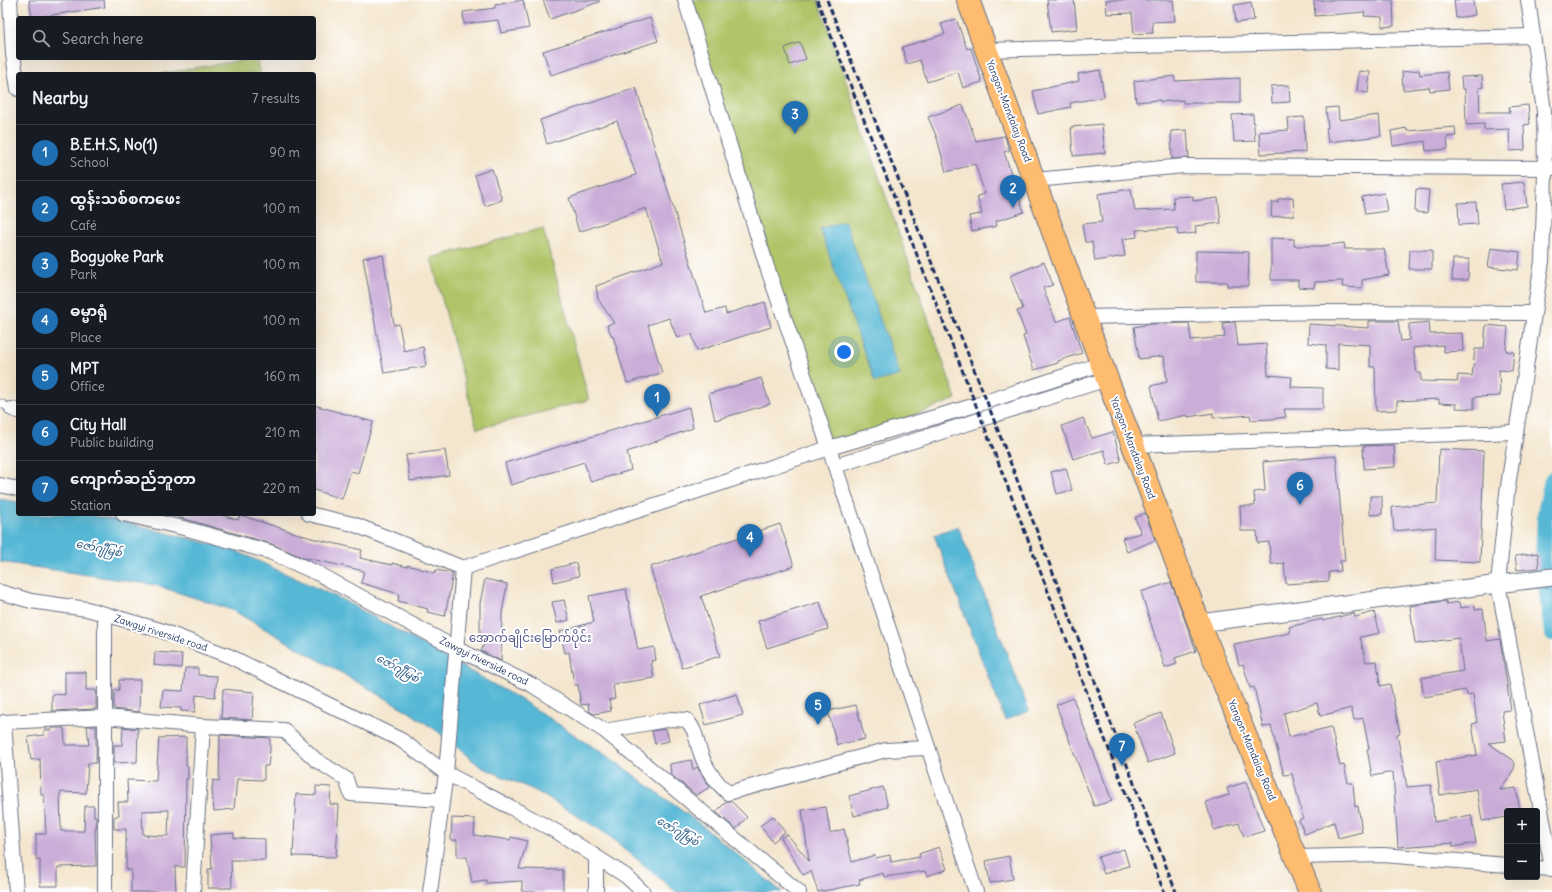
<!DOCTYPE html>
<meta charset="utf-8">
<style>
:root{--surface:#171b24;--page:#20242c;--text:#f1f3f6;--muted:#9ea1a6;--line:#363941;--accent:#1f6fb2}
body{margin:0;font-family:Delius,"Noto Sans Myanmar",sans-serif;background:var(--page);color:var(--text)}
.controls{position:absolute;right:12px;bottom:12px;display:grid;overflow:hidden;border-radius:4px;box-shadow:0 4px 16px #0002}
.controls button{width:36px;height:36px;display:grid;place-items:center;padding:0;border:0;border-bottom:1px solid var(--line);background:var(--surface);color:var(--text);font:20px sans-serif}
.you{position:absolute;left:844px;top:352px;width:14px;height:14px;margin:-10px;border:3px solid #fff;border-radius:50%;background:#1a73e8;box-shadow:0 0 0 6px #1a73e833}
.badge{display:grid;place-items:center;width:26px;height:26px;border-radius:50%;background:var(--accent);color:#fff;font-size:13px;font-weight:700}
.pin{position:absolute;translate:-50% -33px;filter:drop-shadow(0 1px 2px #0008)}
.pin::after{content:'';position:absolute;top:21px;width:14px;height:12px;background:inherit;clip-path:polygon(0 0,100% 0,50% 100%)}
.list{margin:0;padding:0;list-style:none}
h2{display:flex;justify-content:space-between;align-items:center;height:52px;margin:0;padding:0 16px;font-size:17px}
h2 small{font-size:13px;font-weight:400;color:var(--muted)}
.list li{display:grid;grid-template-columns:26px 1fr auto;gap:12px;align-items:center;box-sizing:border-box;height:56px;padding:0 16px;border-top:1px solid var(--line)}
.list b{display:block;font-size:15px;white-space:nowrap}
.list p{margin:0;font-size:13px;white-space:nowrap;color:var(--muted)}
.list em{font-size:13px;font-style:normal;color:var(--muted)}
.icon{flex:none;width:22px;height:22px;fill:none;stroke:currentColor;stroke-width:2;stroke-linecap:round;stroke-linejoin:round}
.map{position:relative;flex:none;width:1552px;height:892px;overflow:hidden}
.search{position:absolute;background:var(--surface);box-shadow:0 4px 16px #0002;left:16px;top:16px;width:300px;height:44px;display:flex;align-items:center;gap:10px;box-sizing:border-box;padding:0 14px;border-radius:4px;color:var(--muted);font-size:15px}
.panel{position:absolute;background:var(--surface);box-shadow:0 4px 16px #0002;left:16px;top:72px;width:300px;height:444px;border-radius:4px}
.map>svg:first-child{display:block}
.green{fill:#b0c468;stroke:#667a63}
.water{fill:#56b8d5;stroke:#38749a}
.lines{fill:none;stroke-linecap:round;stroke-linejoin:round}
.canal{stroke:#56b8d5;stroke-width:16}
.building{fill:#caadd8;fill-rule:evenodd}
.service-casing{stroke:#676f85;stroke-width:9}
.minor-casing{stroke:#676f85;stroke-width:16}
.tertiary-casing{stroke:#676f85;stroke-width:19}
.trunk-casing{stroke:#676f85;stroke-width:24}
.service{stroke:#fff;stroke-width:7}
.minor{stroke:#fff;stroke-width:14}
.tertiary{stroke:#fff;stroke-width:17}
.trunk{stroke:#fdbc70;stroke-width:22}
.rail{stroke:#1b2f5e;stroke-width:3;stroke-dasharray:6 3;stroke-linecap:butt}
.labels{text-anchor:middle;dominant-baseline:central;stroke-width:4;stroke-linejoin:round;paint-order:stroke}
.street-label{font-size:10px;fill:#1b2f5e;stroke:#fff}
.water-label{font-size:11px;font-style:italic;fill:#305f88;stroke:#fff}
.quarter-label{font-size:12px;fill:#585b89;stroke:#fff}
</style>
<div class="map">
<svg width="1552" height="892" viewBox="0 0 1552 892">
<rect width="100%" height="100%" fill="#fff"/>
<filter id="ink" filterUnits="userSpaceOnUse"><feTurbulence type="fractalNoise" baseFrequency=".025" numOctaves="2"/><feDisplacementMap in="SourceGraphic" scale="8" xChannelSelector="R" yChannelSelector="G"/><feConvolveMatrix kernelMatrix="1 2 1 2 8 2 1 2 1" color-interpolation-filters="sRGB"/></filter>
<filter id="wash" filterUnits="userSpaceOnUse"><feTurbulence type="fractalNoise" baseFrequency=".012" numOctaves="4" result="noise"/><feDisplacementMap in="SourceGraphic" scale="16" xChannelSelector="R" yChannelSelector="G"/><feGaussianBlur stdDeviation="0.9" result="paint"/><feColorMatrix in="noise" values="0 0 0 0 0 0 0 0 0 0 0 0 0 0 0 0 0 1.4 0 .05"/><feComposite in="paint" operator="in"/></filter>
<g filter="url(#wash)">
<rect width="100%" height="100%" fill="#f4e6ce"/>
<g class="green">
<polygon points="683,0 818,0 956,399 829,448"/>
<polygon points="256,58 260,74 158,74"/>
<polygon points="543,228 589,400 477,429 431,258"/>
</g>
<g class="water">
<polygon points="845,221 900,375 875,382 820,229"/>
<polygon points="0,499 18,502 18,514 85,514 124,522 234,550 345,601 523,701 616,762 704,827 782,892 676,892 607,834 536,791 481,767 437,731 406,710 232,610 155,585 0,562"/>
<polygon points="958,526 1029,711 1005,720 934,535"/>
</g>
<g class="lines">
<polyline class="canal" points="1552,480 1545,513 1543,559 1552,633"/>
</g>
<g id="blocks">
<g class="building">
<polygon points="29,0 104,0 105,7 32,18"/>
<polygon points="523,0 529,28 501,33 498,20 464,24 463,12 495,8 495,5"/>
<polygon points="543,0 599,0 599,2 550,19"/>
<polygon points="1047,0 1074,0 1077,29 1051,32"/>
<polygon points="1106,0 1173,0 1175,21 1152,22 1153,33 1134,34 1132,13 1107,14"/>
<polygon points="1314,0 1393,0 1394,26 1382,27 1382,17 1364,16 1365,12 1315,16"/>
<polygon points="1454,0 1473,0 1475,15 1456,18"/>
<polygon points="1251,2 1254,20 1236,23 1234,5"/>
<polygon points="650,18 658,41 551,75 543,51"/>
<polygon points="956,19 967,49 971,48 982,82 963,88 958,72 927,82 920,60 907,64 902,47 945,34 941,24"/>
<polygon points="800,42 806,59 790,65 785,48"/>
<polygon points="1100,70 1104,97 1070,103 1071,107 1038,114 1033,91 1079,81 1078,74"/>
<polygon points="1419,70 1420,75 1447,72 1449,89 1430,91 1429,87 1403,90 1402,72"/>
<polygon points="1359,71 1370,72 1368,93 1357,91"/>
<polygon points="1174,76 1175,81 1240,78 1240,103 1183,103 1183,100 1160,102 1160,100 1136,102 1134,81"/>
<polygon points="1482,76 1483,87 1479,88 1480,112 1510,112 1509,107 1528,105 1530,124 1524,125 1525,150 1510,151 1509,129 1484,130 1484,124 1466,125 1465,89 1462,89 1461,77"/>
<polygon points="1289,85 1290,102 1272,103 1271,86"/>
<polygon points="636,88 706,313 725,308 726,314 765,302 771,327 697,351 692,334 677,338 669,318 648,325 662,373 627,383 613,336 612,337 607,325 614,323 598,299 596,286 663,262 646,208 579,232 569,198 636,175 617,121 547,144 540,120"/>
<polygon points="963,105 976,141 1005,136 1009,151 1004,152 1024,212 996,221 997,226 972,231 969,216 982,214 977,196 985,194 975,164 946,172 937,138 928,117"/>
<polygon points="1338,107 1339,120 1379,115 1381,136 1328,142 1326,128 1328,128 1326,108"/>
<polygon points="1253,114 1255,141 1234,142 1232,115"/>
<polygon points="1304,117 1305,152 1261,154 1259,132 1289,130 1288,118"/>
<polygon points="1102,124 1105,153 1073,156 1071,127"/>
<polygon points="1455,127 1456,136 1447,137 1448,149 1426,151 1425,141 1393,146 1391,131 1406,128 1407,131"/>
<polygon points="1187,130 1189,158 1172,159 1171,131"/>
<polygon points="492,169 502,200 485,206 475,175"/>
<polygon points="1524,182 1527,206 1504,209 1501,184"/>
<polygon points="1131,189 1135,211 1174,209 1173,197 1193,196 1193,201 1218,198 1221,223 1195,226 1196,233 1178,235 1177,228 1136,230 1137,237 1122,239 1125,256 1095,261 1092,242 1085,242 1082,224 1102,222 1098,194"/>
<polygon points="1416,189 1429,190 1427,213 1415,212"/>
<polygon points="1384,193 1387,211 1365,214 1362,197"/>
<polygon points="1293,197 1294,215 1271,217 1272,202 1278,202 1278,199"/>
<polygon points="1476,202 1478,224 1459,225 1458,203"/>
<polygon points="1271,238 1294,239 1294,246 1321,246 1344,243 1345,249 1384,249 1389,275 1362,280 1362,288 1342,287 1343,281 1315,282 1314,288 1298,287 1298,280 1271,280"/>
<polygon points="1491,248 1520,252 1518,270 1488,267"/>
<polygon points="1410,250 1432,250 1432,269 1409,269"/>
<polygon points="1196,251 1249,252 1248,286 1227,286 1227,282 1196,282"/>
<polygon points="383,255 394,325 399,324 404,351 423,347 426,366 384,373 363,258"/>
<polygon points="1453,259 1469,259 1468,280 1452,280"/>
<polygon points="1044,262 1053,285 1043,288 1056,322 1070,317 1082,353 1058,361 1058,363 1034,370 1023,336 1026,335 1017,311 1023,309 1010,276"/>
<polygon points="1369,321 1398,321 1401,341 1409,340 1409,324 1429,322 1430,334 1462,333 1463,351 1444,352 1443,345 1413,348 1417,373 1421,373 1421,381 1457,382 1458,375 1472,376 1475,349 1484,349 1486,325 1508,327 1506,351 1514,352 1512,371 1499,370 1500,396 1474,397 1474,409 1456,408 1457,404 1439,403 1439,399 1397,401 1397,410 1376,411 1375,367 1370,367 1370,345 1338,343 1338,370 1326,369 1326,345 1308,343 1309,324 1369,328"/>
<polygon points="1235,322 1238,346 1266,344 1268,375 1292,377 1291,387 1323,388 1323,409 1284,409 1286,417 1271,419 1251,420 1250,415 1213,418 1213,413 1188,417 1187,415 1158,421 1151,386 1167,382 1164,356 1139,359 1134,327 1151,324 1189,323 1191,340 1225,337 1223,323"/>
<polygon points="761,378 770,404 715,420 709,394"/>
<polygon points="314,405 373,422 358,473 351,471 342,499 314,490"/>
<polygon points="689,407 693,428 627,452 631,470 591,482 584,462 511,485 505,463"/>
<polygon points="1083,418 1092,438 1113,432 1121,461 1108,465 1104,450 1073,459 1062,426"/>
<polygon points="1394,445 1395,467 1364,469 1363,446"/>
<polygon points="1439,449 1484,451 1480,562 1435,560 1436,527 1394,531 1392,507 1437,503"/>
<polygon points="445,450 449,475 410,481 406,455"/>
<polygon points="1336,456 1345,561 1340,561 1341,571 1329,572 1329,581 1286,584 1284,563 1271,564 1269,542 1258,543 1257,531 1241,531 1240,506 1255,506 1254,492 1265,491 1263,462"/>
<polygon points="1066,468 1072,490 1057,494 1051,472"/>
<polygon points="1370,496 1382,496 1382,514 1370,515"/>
<polygon points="1145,513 1155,540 1127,552 1122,538 1141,533 1135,518"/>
<polygon points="178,514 218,514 238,520 240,515 311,538 362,550 360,558 392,565 392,563 407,567 407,565 435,573 436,570 453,573 445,616 427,612 428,609 398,601 399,594 361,583 364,571 307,558 306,559 272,544 178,517"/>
<polygon points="780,524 794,566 701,596 720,656 681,668 681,663 650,567"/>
<polygon points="1538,553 1539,568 1517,570 1515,556"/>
<polygon points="576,563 579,576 554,582 552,569"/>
<polygon points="485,579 507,584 502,613 501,661 481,651 488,635 480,635 480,603"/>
<polygon points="1171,582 1196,651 1175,658 1177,664 1165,668 1141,592"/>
<polygon points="626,589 638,650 654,647 656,660 651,661 654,678 613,684 615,699 609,700 611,711 594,714 589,711 588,704 581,705 578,685 574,685 569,652 565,653 560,631 594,622 589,596"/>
<polygon points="564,600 569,620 557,623 552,602"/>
<polygon points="1446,601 1446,604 1459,602 1460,608 1475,606 1475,610 1483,609 1487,641 1500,639 1511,710 1502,711 1506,741 1488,743 1513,760 1515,764 1514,769 1500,790 1516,788 1520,811 1507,811 1507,817 1482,821 1477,789 1440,795 1436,762 1477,755 1472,724 1477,723 1473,694 1467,695 1466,690 1424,697 1421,678 1463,671 1459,638 1415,644 1410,606"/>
<polygon points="820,602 828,629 767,648 758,621"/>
<polygon points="1374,612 1380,633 1360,637 1366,662 1377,661 1380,686 1390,684 1400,733 1397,734 1407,787 1431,785 1434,822 1471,815 1476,843 1453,847 1453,843 1398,847 1393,772 1372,776 1367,749 1369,749 1363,718 1354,720 1351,708 1320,716 1317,703 1284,713 1289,737 1331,727 1340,766 1344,765 1348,783 1353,783 1355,807 1358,806 1362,832 1338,838 1334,822 1305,834 1299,820 1303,818 1292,774 1284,775 1271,726 1263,727 1254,687 1250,688 1243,664 1239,665 1234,644 1290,633 1289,627 1322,619 1323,621 1354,613 1355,617"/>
<polygon points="155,652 182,654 181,668 154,665"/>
<polygon points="185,668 198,668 198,675 217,676 215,697 196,695 195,712 181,711 181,708 161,707 163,690 183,691"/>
<polygon points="65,672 86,672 86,690 96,690 96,709 52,711 52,694 65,695"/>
<polygon points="119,680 140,680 139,712 114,709 114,690 119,690"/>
<polygon points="223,689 254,692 252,720 221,718"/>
<polygon points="737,694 743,715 706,725 700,705"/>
<polygon points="1073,698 1112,801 1094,806 1056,705"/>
<polygon points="856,705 865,739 837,745 828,711"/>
<polygon points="1161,713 1175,753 1148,763 1133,723"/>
<polygon points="87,726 96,726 96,763 88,763 86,793 61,792 60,794 61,831 84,831 85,806 94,806 94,816 96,816 96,829 95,829 96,866 58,867 58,886 40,886 40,860 36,860 36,834 46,834 44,795 41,795 40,759 31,760 28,737 44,735 44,730 52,730 52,728 64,728 65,745 89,745"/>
<polygon points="123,727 138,729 137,762 114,763 114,745 122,745"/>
<polygon points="666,729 669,741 655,744 652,731"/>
<polygon points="220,735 270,738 270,750 268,766 264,766 264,780 237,779 234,809 214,811 212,791 213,780 219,781"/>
<path d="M186,737v29h2v13h-2l-1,88h-10l1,25h-45v-22h-5v-41h-12v-12l5,-2 -1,-13h10l-1,-22 29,1 3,-43zM169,810l-1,26 -25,-1 -1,-24z"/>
<polygon points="691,760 693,770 697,767 710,787 696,795 671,775 670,764"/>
<polygon points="1246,782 1264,831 1244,837 1239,823 1214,830 1206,802 1229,795 1227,788"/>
<polygon points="316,786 331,787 330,804 339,805 336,857 293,856 296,794 316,795"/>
<polygon points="883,787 888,807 854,816 849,796"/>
<polygon points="727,801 731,801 747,817 736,829 716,812"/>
<polygon points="826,807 830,833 844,829 852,862 875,855 876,858 890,855 891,862 920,857 919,854 939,847 947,869 927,876 925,871 884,877 883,873 859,880 860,884 818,892 811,871 803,875 781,838 787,834 809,861 802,810"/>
<polygon points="773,816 785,832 773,842 760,826"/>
<polygon points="452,818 475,819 474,835 510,840 511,837 527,841 519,869 563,870 563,892 522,892 522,881 486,883 486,880 472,882 467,857 457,857 457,840 451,840"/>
<polygon points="234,833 234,838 265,839 265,860 231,860 232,888 208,888 208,869 212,869 210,835"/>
<polygon points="1124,849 1129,866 1104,874 1098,857"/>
<polygon points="1009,856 1013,879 990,883 986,861"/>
</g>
</g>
</g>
<g filter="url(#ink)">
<use href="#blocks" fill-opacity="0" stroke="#676f85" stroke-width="1"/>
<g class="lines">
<g class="service-casing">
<polyline id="service" points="0,403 12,409"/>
</g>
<g class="minor-casing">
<g id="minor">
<polyline points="10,0 13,54 18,89"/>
<polyline points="685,0 767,267 829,448 976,892"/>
<polyline points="1528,0 1544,111 1545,174 1542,261 1507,493 1498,584 1552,868"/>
<polyline points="985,50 1533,36"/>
<polyline points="1035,180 1184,166 1552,168"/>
<polyline points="1085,317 1322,312 1533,313"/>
<polyline points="12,409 18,411"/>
<polyline points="1133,445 1516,432"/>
<polyline points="835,466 1107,379"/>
<polyline points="0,485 18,489"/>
<polyline points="123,514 184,528 270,552 319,574 457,649 532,685 605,731 799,892"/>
<polyline points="309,514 353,524 463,568 829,448 976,405 1101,364"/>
<polyline points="0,592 31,601 87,609 160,630 229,656 401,740 446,773 559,833 626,876 643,892"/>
<path d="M605,731l66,-12 16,1c11,14 8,19 14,34 5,16 15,28 27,39l158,-43 41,-2"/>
<polyline points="1297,857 1383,855 1507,865"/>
<polyline points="1537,868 1552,869"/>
<polyline points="16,892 4,722 105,717 105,614"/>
<polyline points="105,892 105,717 203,726 284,730 316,760 346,779 351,794 442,800"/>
<polyline points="193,892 203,726"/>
<polyline points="430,892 446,773 463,568"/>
<polyline points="596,892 596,857"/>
</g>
</g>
<g class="tertiary-casing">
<polyline id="tertiary" points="1199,623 1552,577"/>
</g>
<g class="trunk-casing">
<polyline id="trunk" points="968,0 1107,379 1133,445 1199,623 1310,892"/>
</g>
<use href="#service" class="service"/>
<use href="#minor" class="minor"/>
<use href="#tertiary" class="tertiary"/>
<use href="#trunk" class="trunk"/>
<g class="rail">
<polyline points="817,0 988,436 1164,892"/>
<polyline points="827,0 987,402 1176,892"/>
</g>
</g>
</g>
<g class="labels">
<g class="street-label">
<text transform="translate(1009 111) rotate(69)">Yangon-Mandalay Road</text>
<text transform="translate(1133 448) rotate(69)">Yangon-Mandalay Road</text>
<text transform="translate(161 633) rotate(18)">Zawgyi riverside road</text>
<text transform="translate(484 661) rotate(26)">Zawgyi riverside road</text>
<text transform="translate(1252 750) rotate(67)">Yangon-Mandalay Road</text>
</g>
<g class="water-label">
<text transform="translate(99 548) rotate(12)">ဇော်ဂျီမြစ်</text>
<text transform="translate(398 668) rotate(29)">ဇော်ဂျီမြစ်</text>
<text transform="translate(678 831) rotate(30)">ဇော်ဂျီမြစ်</text>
</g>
<g class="quarter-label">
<text x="530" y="637">အောက်ချိုင်းမြောက်ပိုင်း</text>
</g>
</g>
</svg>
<div class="controls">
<button>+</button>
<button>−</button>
</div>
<div class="you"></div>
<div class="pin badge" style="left:657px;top:417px">1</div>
<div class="pin badge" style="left:1013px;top:208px">2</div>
<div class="pin badge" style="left:795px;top:134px">3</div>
<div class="pin badge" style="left:750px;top:557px">4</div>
<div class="pin badge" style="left:818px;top:725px">5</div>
<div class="pin badge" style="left:1300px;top:505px">6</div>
<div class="pin badge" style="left:1122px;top:766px">7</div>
<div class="search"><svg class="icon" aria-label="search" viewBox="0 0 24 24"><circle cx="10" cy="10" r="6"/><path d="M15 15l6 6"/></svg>Search here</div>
<section class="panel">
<h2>Nearby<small>7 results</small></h2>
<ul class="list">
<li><span class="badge">1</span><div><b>B.E.H.S, No(1)</b><p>School</p></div><em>90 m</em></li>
<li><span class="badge">2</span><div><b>ထွန်းသစ်စကဖေး</b><p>Café</p></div><em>100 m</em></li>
<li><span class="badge">3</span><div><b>Bogyoke Park</b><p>Park</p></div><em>100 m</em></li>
<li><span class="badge">4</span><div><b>ဓမ္မာရုံ</b><p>Place</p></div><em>100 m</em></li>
<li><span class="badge">5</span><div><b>MPT</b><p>Office</p></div><em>160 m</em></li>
<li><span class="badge">6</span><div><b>City Hall</b><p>Public building</p></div><em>210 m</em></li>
<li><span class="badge">7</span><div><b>ကျောက်ဆည်ဘူတာ</b><p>Station</p></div><em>220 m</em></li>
</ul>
</section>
</div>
